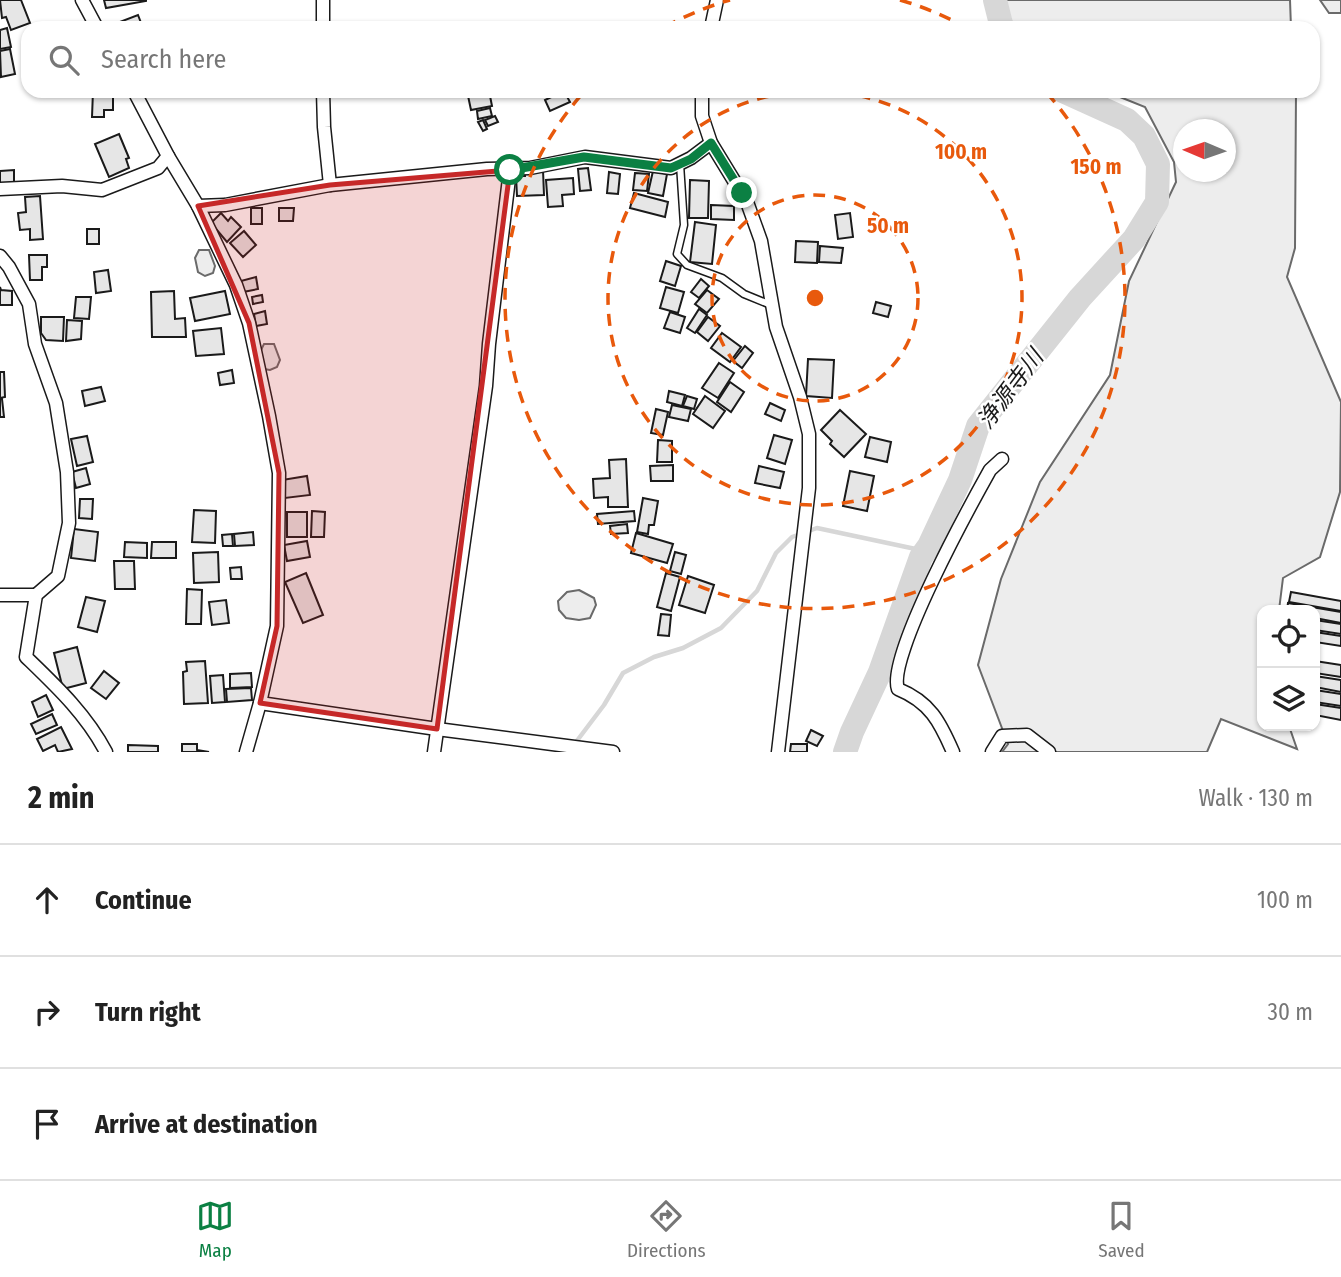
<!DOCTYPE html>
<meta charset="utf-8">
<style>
:root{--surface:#fff;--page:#f2f2f2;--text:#222;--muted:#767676;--line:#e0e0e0;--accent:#0b8043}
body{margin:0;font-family:"Fira Sans Condensed","Noto Sans JP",sans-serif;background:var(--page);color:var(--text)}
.controls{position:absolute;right:21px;bottom:21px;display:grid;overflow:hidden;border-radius:14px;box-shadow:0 2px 5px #0004}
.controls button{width:63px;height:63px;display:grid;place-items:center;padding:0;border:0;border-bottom:2px solid var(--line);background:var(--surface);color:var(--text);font:35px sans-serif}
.compass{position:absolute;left:1173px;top:119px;width:63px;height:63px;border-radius:50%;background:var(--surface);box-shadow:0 2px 5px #0004;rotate:272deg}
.stop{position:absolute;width:21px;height:21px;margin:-16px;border:5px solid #0b8043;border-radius:50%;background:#fff}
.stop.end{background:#0b8043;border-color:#fff;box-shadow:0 2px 7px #0008}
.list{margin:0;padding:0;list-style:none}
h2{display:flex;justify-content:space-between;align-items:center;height:91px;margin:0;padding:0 28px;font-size:30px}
h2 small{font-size:23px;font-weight:400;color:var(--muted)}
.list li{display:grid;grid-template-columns:46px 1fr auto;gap:21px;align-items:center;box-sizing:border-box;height:112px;padding:0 28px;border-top:2px solid var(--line)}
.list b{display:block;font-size:26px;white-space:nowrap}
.list em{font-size:23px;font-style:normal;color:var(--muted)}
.icon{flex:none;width:38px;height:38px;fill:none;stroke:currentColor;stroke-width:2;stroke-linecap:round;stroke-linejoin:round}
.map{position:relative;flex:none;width:1341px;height:752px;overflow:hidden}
.search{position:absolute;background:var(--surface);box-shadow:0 2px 5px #0004;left:21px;right:21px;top:21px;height:77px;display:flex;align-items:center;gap:18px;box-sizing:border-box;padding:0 24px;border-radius:21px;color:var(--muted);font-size:26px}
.sheet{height:427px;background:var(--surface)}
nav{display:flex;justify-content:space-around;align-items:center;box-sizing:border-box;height:98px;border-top:2px solid var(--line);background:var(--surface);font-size:19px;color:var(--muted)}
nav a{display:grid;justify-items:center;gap:4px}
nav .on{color:var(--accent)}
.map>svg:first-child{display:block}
.built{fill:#ededed;stroke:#6a6a6a;stroke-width:2;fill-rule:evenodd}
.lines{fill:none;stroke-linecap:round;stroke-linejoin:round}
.stream{stroke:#d7d7d7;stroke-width:4.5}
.river{stroke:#d7d7d7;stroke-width:24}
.building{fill:#e6e6e6;stroke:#1a1a1a;stroke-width:2}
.service-casing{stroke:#1a1a1a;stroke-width:9}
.minor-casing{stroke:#1a1a1a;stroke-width:15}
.service{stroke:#fff;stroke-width:6}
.minor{stroke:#fff;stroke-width:12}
.route{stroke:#0b8043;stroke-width:9}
.marked{fill:#c62828;fill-opacity:0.2;stroke:#c62828;stroke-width:5;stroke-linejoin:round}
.ring{fill:none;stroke:#e8590c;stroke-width:3.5;stroke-dasharray:12 9}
.labels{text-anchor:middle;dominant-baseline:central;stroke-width:5;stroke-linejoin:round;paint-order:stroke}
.water-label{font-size:23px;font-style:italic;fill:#1a1a1a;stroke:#fff}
.centre{fill:#e8590c;stroke:#fff;stroke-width:3.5}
.ring-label{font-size:21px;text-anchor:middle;font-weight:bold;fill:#e8590c;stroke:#fff;stroke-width:5;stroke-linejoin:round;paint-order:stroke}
</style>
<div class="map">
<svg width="1341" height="752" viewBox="0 0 1341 752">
<rect width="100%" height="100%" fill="#fff"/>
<g class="built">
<polygon points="1003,0 1290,0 1291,28 1014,28"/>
<polygon points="1320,0 1341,0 1341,13 1329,13"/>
<path d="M1105,91h191l-1,157 -8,29 54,125 -1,90 -20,65 -37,21 -4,32h-17v116h27l8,23 -76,-30 -14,33h-205l6,-8 -30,-79 23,-86 39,-97 70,-107 19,-94 47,-99 -2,-20 -29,-55zM1184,130h42v42h-42z"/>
<polygon points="199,250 209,250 215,266 213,273 205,276 198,272 195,258"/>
<polygon points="264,344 274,344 280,360 277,367 270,370 264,369 260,352"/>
<polygon points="579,590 594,598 596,605 590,618 579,620 566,618 559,610 558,601 567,592"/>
</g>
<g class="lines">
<polyline class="stream" points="573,746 604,705 623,673 654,657 683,648 721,628 757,591 776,553 792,537 817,528 925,551"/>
<g class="river">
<polyline points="995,0 1002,28"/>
<polyline points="845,752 852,732 880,672 921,557 929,546 960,480 978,426 1080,298 1134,239 1157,202 1158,164 1144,136 1127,120 1063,91"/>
</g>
</g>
<g class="building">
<polygon points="0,0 21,0 30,23 11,30 6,17 2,18"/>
<polygon points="104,0 146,0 146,1 106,8"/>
<polygon points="138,15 143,28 119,28 117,23"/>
<polygon points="7,28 11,47 0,49 0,30"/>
<polygon points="10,49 15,74 1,77 0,51"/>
<polygon points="93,91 113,91 113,110 104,110 104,117 92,117"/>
<polygon points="467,91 489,91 492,106 471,110"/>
<polygon points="564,91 570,102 550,111 545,100"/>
<polygon points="490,108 492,116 478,119 477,111"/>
<polygon points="495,116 498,122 488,126 485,120"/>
<polygon points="483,120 487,129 483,131 478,122"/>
<polygon points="119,134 129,158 126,159 129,168 109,177 95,144"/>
<polygon points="588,168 591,190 580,191 578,169"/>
<polygon points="14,170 14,183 0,184 0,171"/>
<polygon points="543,170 544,195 517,196 516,176 525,176 525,171"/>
<polygon points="653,171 667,174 663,196 648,193"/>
<polygon points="609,172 620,174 618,194 607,193"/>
<polygon points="635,173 649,174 647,191 633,190"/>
<polygon points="573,178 574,194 562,195 563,206 548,207 546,180"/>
<polygon points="690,180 709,181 708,218 689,218"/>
<polygon points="634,193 668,202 665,217 630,208"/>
<polygon points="40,196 43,239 30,240 30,229 20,230 18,213 26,212 25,197"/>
<polygon points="711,205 734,206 734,220 711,219"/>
<rect x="251" y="208" width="11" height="16"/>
<polygon points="279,208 294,208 293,221 279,221"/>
<polygon points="221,213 228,221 231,217 241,227 227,242 211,223"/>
<polygon points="850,213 853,237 838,239 835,215"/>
<polygon points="695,222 716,225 712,264 690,262"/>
<rect x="87" y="229" width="12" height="15"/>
<polygon points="244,231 256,245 243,257 230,243"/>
<polygon points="796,241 818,242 817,263 795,262"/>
<polygon points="820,246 843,248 841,263 819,262"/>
<polygon points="29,255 47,255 47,267 42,267 42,280 30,280"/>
<polygon points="666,261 681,266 675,286 660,281"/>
<polygon points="108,270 111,291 96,293 94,272"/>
<polygon points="256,277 258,289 243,292 241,281"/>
<polygon points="701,279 709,286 699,298 691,292"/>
<polygon points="0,287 1,290 12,291 12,305 0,305"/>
<polygon points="666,287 684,292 678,313 660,308"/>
<polygon points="707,290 719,299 707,313 695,304"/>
<polygon points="174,291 175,319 185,318 186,337 152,337 151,292"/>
<polygon points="225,291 230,314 195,321 190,298"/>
<polygon points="262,295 263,302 253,304 252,297"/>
<polygon points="76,297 91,297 89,319 74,318"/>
<polygon points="876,302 891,306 888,317 873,313"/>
<polygon points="699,309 707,315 695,333 687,328"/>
<polygon points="265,311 267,324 256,326 254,314"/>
<polygon points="670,312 685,317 680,333 664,328"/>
<polygon points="41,317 64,317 63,341 46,340 41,333"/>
<polygon points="708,317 720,326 708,341 697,332"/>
<polygon points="67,320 82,321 81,339 66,341"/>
<polygon points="221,328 224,354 196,356 193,331"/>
<polygon points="722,333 741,347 730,362 711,348"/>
<polygon points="745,346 753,353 742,368 733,361"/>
<polygon points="808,359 834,360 832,398 806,396"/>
<polygon points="719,363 734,373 718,398 702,388"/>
<polygon points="232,370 234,383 220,385 218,373"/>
<polygon points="0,372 4,372 5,397 0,398"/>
<polygon points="730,382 744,392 731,412 717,402"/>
<polygon points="101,387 105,401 85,406 82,391"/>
<polygon points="669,391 685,395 682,406 667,402"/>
<polygon points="687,396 697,399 694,409 683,406"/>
<polygon points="705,396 725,411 713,428 693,414"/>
<polygon points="0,399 2,399 4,417 0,417"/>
<polygon points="770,403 785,410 781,421 765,414"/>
<polygon points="672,405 691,409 688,421 669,417"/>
<polygon points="656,409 668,412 663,435 651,433"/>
<polygon points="840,410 866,434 844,457 830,444 832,441 821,430"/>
<polygon points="774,435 792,440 785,464 767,458"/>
<polygon points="87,436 93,462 77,466 71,439"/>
<polygon points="870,437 891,442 887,462 865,457"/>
<polygon points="658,440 672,441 672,462 657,462"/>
<polygon points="626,459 628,507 608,507 608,497 594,498 593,479 610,478 609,460"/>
<polygon points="673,465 673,481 651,481 650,466"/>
<polygon points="759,466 784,472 780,488 755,483"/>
<polygon points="86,468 90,484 76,488 72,472"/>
<polygon points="850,471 874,476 867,511 843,506"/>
<polygon points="307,476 310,495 285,498 282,480"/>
<polygon points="643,498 658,501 654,525 649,525 648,534 637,532"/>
<polygon points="80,499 93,499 92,519 79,518"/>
<polygon points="194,510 216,511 215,543 192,542"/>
<polygon points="312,511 325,512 324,537 311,537"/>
<polygon points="634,511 635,521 598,524 597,514"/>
<rect x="287" y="512" width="20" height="25"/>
<polygon points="627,524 628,533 611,534 610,526"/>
<polygon points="74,529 98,532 95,561 71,558"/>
<polygon points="253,532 254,545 235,546 234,534"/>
<polygon points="636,533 673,544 667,563 631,553"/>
<polygon points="232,534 233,546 223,546 222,535"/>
<polygon points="307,541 310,557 287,561 284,545"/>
<polygon points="125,542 147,543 147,558 124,557"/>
<polygon points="152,542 176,542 176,558 151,558"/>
<polygon points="218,552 219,582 194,583 193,553"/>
<polygon points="675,552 686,555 681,574 670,571"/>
<polygon points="114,561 134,561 135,589 115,589"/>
<polygon points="241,567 242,579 231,579 230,568"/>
<polygon points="306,573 323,615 303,623 285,582"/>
<polygon points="666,573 680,577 671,611 657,607"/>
<polygon points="688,576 714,585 705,613 679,605"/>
<polygon points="187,589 202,590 201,624 186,624"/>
<polygon points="1291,592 1341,601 1341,611 1289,602"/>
<polygon points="86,597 105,601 97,632 78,627"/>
<polygon points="226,600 229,623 212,625 209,602"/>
<polygon points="1288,603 1341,612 1341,623 1315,618 1315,610 1287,610"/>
<polygon points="661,614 671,615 669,636 658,635"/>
<polygon points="1315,620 1341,624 1341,634 1315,630"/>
<polygon points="1315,632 1341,636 1341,646 1315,642"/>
<polygon points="77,647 86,683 63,689 54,653"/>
<polygon points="205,661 208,703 184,704 183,672 187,671 186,662"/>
<polygon points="1315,661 1341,665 1341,677 1315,673"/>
<polygon points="104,671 119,683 106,699 91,688"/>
<polygon points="251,673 252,687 230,688 230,674"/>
<polygon points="223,675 225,702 212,703 210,676"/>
<polygon points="1315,676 1341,680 1341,692 1315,687"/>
<polygon points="251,688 252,700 227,702 226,689"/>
<polygon points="1315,690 1341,694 1341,706 1315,702"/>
<polygon points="46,695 53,710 38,717 32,702"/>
<polygon points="1315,704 1341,708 1341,720 1315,715"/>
<polygon points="52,714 57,725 36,734 31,724"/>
<polygon points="61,727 72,749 58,752 55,745 43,751 37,739"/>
<polygon points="811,730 823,736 817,746 806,741"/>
<polygon points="182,744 197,744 197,750 209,752 182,752"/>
<polygon points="791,744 807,744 807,752 790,752"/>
<polygon points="128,745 158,746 158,752 128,752"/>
</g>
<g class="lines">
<g class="service-casing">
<polyline id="service" points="680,164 684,225 677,254 687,265 722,278 744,294 771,305"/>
</g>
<g class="minor-casing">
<g id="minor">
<polyline points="82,0 97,28"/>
<polyline points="323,0 323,28"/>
<polyline points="711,28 717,0"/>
<polyline points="134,91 168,156 198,206 236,285 249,323 269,416 279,473 277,626 260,703 246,752"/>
<polyline points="323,91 324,127 330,185"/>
<polyline points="702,91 702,116 711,143 747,202 761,241 776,327 800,397 809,434 809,488 778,752"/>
<polyline points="0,189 62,186 102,190 158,168 168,156"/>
<polyline points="198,206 225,205 330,185 487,169 530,168 585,157 671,168 691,158 711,143"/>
<path d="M0,256l9,11 20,37 6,40 21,59 11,69 2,51 -11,53 -22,19 -10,62c30,29 60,57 80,95"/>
<polyline points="0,595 36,595"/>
<polyline points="260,703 437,729 613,752"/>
<polyline points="434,752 486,386 489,344 510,170"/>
<path d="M953,752c-13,-30 -23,-50 -55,-63 -12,-31 73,-185 92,-219l12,-11"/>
<polyline points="992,752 1002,736 1027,735 1049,752"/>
</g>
</g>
<use href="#service" class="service"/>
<use href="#minor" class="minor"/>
</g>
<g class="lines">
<polyline class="route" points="510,170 584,157 671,168 691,159 711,143 742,193"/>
</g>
<path class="marked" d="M510,170l-73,559 -177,-26 17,-77 2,-153 -30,-150 -51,-117 132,-21z"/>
<g class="ring">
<circle cx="815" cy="298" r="103"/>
<path d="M817 91A207 207 0 1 1 813 91"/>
<path d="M665 27A310 310 0 0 1 730 0M900 0A310 310 0 0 1 965 27M1047 93A310 310 0 1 1 583 93"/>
</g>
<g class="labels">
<g class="water-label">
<text transform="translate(1010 389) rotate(-53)">浄源寺川</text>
</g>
</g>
<circle cx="815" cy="298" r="10" class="centre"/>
<g class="ring-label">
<text x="961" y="159">100 m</text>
<text x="1096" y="174">150 m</text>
<text x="888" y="233">50 m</text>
</g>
</svg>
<div class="controls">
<button><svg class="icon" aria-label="locate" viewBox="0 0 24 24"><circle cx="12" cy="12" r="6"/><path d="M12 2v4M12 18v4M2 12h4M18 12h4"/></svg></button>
<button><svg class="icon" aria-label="layers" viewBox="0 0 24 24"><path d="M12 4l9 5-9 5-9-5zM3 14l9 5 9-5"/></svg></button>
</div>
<svg class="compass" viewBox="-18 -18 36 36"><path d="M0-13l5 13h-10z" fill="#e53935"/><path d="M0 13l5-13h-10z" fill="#767676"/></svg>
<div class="stop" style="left:510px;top:170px"></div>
<div class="stop end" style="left:742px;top:193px"></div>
<div class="search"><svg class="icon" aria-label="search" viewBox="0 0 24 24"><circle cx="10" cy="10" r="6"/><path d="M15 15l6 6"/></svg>Search here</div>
</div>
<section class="sheet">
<h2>2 min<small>Walk · 130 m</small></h2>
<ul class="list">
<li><svg class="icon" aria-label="ahead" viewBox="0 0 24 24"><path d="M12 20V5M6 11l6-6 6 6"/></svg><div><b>Continue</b></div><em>100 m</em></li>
<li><svg class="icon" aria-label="right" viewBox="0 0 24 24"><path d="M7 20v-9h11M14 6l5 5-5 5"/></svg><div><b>Turn right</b></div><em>30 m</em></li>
<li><svg class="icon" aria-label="arrive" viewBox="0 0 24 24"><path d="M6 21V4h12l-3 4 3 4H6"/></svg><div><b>Arrive at destination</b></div></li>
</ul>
</section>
<nav>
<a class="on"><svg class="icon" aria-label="map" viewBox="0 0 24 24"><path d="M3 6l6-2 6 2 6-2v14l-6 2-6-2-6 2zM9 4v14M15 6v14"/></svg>Map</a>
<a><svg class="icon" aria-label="directions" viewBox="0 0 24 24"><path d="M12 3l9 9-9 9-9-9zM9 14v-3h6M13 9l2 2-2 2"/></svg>Directions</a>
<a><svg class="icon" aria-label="saved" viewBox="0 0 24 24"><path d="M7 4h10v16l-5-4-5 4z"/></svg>Saved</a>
</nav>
